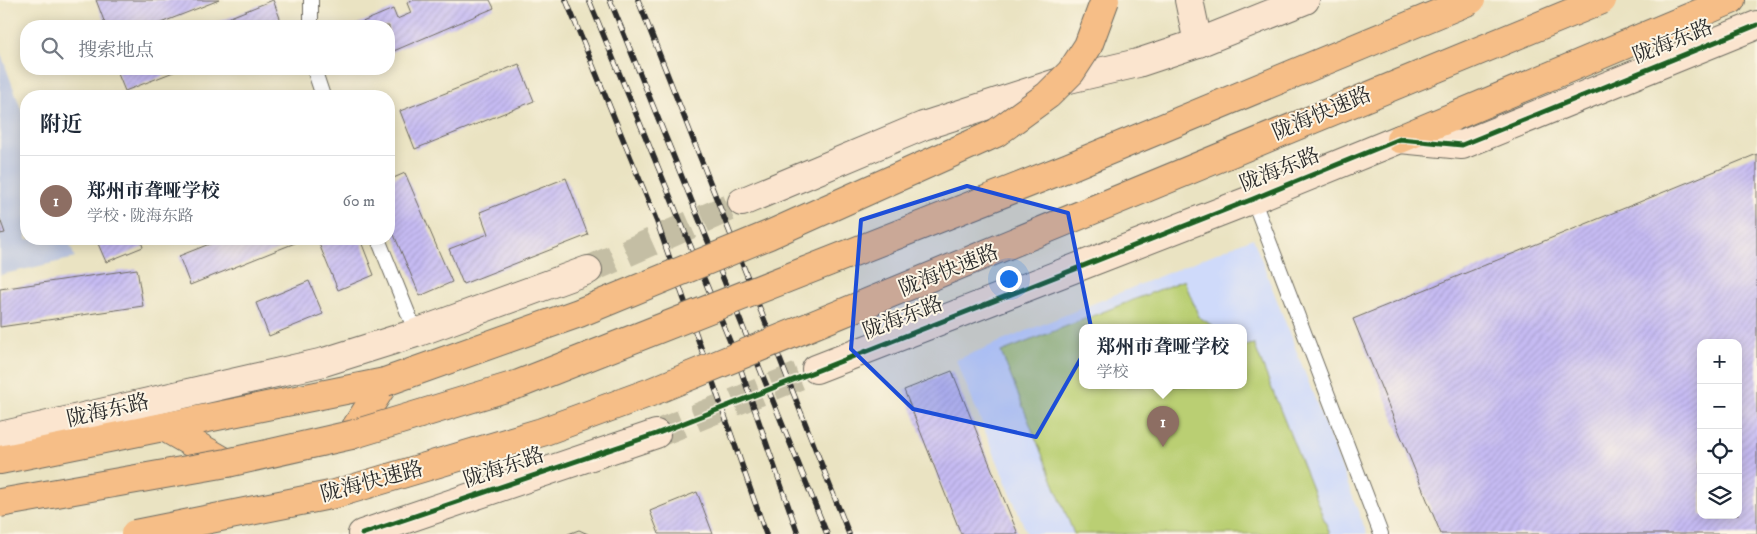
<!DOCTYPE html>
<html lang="zh">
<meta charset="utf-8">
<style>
:root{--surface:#fff;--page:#f2f2f3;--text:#1f2937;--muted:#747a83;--line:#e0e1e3;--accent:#0b8043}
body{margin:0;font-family:"IM FELL DW Pica","Noto Serif SC",serif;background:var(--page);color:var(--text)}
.controls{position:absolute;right:15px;bottom:15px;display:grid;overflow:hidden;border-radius:10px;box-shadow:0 2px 12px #0003}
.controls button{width:45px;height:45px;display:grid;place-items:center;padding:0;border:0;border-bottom:1px solid var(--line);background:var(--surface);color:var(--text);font:25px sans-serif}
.you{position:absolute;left:1008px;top:278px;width:18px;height:18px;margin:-12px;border:4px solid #fff;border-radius:50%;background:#1a73e8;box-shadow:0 0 0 8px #1a73e833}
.badge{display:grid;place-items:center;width:32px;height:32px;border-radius:50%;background:var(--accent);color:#fff;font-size:16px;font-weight:700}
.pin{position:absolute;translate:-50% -41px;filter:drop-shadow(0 1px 2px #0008)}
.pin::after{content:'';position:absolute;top:26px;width:18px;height:15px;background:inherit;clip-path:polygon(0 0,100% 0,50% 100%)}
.popup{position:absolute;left:1079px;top:324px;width:168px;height:65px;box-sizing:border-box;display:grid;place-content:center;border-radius:10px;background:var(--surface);filter:drop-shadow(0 1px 4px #0005);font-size:16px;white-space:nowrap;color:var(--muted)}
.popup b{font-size:19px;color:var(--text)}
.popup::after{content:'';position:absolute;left:50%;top:100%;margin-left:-10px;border:10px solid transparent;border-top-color:var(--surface)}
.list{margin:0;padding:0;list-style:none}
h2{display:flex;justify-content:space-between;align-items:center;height:65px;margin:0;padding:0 20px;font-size:21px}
h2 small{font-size:16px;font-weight:400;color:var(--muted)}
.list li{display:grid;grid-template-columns:32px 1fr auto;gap:15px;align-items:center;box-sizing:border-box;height:90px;padding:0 20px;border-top:1px solid var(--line)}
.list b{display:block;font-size:19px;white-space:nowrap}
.list p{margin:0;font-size:16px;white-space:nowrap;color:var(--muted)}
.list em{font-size:16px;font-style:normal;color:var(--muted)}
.icon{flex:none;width:28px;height:28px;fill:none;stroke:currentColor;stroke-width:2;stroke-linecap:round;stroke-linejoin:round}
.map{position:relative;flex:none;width:1757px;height:534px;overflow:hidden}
.search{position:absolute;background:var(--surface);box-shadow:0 2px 12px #0003;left:20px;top:20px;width:375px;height:55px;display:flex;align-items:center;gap:12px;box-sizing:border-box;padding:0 18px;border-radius:20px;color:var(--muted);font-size:19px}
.panel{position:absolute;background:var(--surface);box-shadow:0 2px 12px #0003;left:20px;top:90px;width:375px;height:155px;border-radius:20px}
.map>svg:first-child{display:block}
.built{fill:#cfdafa;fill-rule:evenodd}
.industrial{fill:#bac4de}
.garden{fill:#bacf73;stroke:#727d4f}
.building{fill:url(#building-hatch);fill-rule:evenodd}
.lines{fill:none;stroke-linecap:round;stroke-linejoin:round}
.secondary-tunnel{stroke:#c4bea4;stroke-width:28;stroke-dasharray:28 14;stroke-linecap:butt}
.lane-casing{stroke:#6e6b60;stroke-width:16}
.secondary-casing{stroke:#6e6b60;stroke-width:30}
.highway-casing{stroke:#6e6b60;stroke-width:30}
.lane{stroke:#fff;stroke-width:14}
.secondary{stroke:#fbe5cf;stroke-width:28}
.highway{stroke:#f6be87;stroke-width:28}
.rail-casing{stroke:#2b2b2b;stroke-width:5.5}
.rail{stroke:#fcf5e5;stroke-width:4;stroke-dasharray:11;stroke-linecap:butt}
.highway-bridge-casing{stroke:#6e6b60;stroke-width:30;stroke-linecap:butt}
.highway-bridge{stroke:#f6be87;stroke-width:28}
.cycleway-casing{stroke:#fcf5e5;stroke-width:8}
.cycleway{stroke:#1b5e20;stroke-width:5}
.marked{fill:#1d4ed8;fill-opacity:0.2;stroke:#1d4ed8;stroke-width:4;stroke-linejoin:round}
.labels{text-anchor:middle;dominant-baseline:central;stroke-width:4;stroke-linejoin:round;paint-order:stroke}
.street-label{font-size:21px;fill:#2b2b2b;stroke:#fcf5e5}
</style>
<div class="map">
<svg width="1757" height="534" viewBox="0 0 1757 534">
<defs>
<pattern id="building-hatch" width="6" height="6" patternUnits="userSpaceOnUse" patternTransform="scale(1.25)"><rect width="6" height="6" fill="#c6bbf3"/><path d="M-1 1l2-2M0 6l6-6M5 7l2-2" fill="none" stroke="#aaa1d0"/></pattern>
</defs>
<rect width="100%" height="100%" fill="#fcf5e5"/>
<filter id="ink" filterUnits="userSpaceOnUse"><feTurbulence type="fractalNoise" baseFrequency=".02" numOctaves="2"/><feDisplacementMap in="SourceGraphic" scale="10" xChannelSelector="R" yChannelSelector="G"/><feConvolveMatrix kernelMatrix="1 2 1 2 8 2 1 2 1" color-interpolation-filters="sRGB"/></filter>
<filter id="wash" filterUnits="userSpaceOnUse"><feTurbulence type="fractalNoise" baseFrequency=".0096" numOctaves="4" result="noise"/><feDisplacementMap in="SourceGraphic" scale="20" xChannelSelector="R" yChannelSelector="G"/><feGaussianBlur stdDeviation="1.12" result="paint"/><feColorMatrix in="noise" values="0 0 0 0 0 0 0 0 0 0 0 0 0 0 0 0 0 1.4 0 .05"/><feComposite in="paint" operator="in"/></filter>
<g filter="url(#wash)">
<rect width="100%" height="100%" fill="#eae3c2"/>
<path class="built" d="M1253,238l114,296h-340l-71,-174zM1083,328h160v58h-160z"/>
<polygon class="industrial" points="0,51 26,123 26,239 68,239 75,258 0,275"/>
<polygon class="garden" points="1184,280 1199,317 1216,328 1083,328 1083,386 1243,386 1243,346 1254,344 1330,534 1074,534 1001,352"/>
<g id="blocks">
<g class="building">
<polygon points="96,0 219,0 153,26 106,26"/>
<polygon points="273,0 283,26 208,26"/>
<polygon points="414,0 490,0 494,8 389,53 389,26 353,26 393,9 397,19 411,13 407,3"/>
<polygon points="519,64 534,101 415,149 400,111"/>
<polygon points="116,69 181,69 125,91"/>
<path d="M1757,154v380h-316l-88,-215zM1701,343h37v172h-37z"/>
<polygon points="405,173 452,282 420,296 389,223 389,180"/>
<polygon points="566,178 588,235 463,284 449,249 488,234 480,212"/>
<polygon points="0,219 5,233 0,234"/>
<polygon points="96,239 140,239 143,247 106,262"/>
<polygon points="222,239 305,239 190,285 179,256"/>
<polygon points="317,239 360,239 374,275 338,290"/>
<polygon points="137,269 143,306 0,327 0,289"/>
<polygon points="309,281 323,314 269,336 256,303"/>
<polygon points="952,371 1018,534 961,534 904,390"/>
<polygon points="697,492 713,534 659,534 650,511"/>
<polygon points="579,530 588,534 568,534"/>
</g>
</g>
</g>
<g filter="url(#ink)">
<use href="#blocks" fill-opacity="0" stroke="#6e6b60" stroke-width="1"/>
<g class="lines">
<g class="secondary-tunnel">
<polyline points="588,270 742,202"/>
<polyline points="656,434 816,369"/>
</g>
<g class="lane-casing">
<g id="lane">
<polyline points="311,26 311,0"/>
<polyline points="314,69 323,96"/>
<polyline points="1253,199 1381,534"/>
<polyline points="378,239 416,333"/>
</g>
</g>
<g class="secondary-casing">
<g id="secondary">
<polyline points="1189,0 1198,43"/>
<polyline points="742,202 923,126 1069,79 1138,63 1198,43 1305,0"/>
<polyline points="816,369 1253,199 1400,139 1462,145 1757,25"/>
<polyline points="0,436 324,362 416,333 588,270"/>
<polyline points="362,534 656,434"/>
</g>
</g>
<g class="highway-casing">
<g id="highway">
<polyline points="1400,139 1731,0"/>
<polyline points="164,427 227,463"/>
<polyline points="351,435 385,382"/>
<polyline points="0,460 385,382"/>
</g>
</g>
<use href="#lane" class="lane"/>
<use href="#secondary" class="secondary"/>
<use href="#highway" class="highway"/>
<g class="rail-casing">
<g id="rail">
<polyline points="566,0 657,222 766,534"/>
<polyline points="589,0 736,356 798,534"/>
<polyline points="610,0 827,534"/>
<polyline points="638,0 849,534"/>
</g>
</g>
<use href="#rail" class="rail"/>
<g class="highway-bridge-casing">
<g id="highway-bridge">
<polyline points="385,382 579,313 769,235 996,133 1048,95 1071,72 1088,46 1105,0"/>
<polyline points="0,503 227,463 351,435 519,384 1069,167 1471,0"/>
<polyline points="135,534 335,494 542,432 651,392 1602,0"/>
</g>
</g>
<use href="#highway-bridge" class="highway-bridge"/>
<g class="cycleway-casing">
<polyline id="cycleway" points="362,534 656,434 1253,199 1400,139 1462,145 1757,25"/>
</g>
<use href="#cycleway" class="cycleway"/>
</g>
</g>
<path class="marked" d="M967,186l101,27 25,124 -57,100 -123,-28 -62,-60 10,-129z"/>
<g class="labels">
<g class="street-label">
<text transform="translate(1673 42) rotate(-22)">陇海东路</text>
<text transform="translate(1322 114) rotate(-23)">陇海快速路</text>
<text transform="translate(1280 170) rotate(-22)">陇海东路</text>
<text transform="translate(949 271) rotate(-22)">陇海快速路</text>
<text transform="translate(903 318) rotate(-21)">陇海东路</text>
<text transform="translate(108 411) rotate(-13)">陇海东路</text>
<text transform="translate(504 468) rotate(-19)">陇海东路</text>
<text transform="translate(372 482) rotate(-15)">陇海快速路</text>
</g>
</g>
</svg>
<div class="controls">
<button>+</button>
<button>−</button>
<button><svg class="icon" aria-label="locate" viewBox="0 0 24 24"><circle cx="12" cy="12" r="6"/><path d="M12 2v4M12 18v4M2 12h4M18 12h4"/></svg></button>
<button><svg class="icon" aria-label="layers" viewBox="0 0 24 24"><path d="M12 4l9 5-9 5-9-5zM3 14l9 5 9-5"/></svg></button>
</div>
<div class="you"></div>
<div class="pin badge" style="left:1163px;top:447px;background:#8d6e63">1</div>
<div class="popup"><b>郑州市聋哑学校</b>学校</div>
<div class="search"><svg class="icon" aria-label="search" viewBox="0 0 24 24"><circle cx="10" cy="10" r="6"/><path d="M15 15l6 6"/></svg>搜索地点</div>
<section class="panel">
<h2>附近<small></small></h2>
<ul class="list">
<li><span class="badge" style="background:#8d6e63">1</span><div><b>郑州市聋哑学校</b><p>学校 · 陇海东路</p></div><em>60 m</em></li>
</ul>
</section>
</div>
